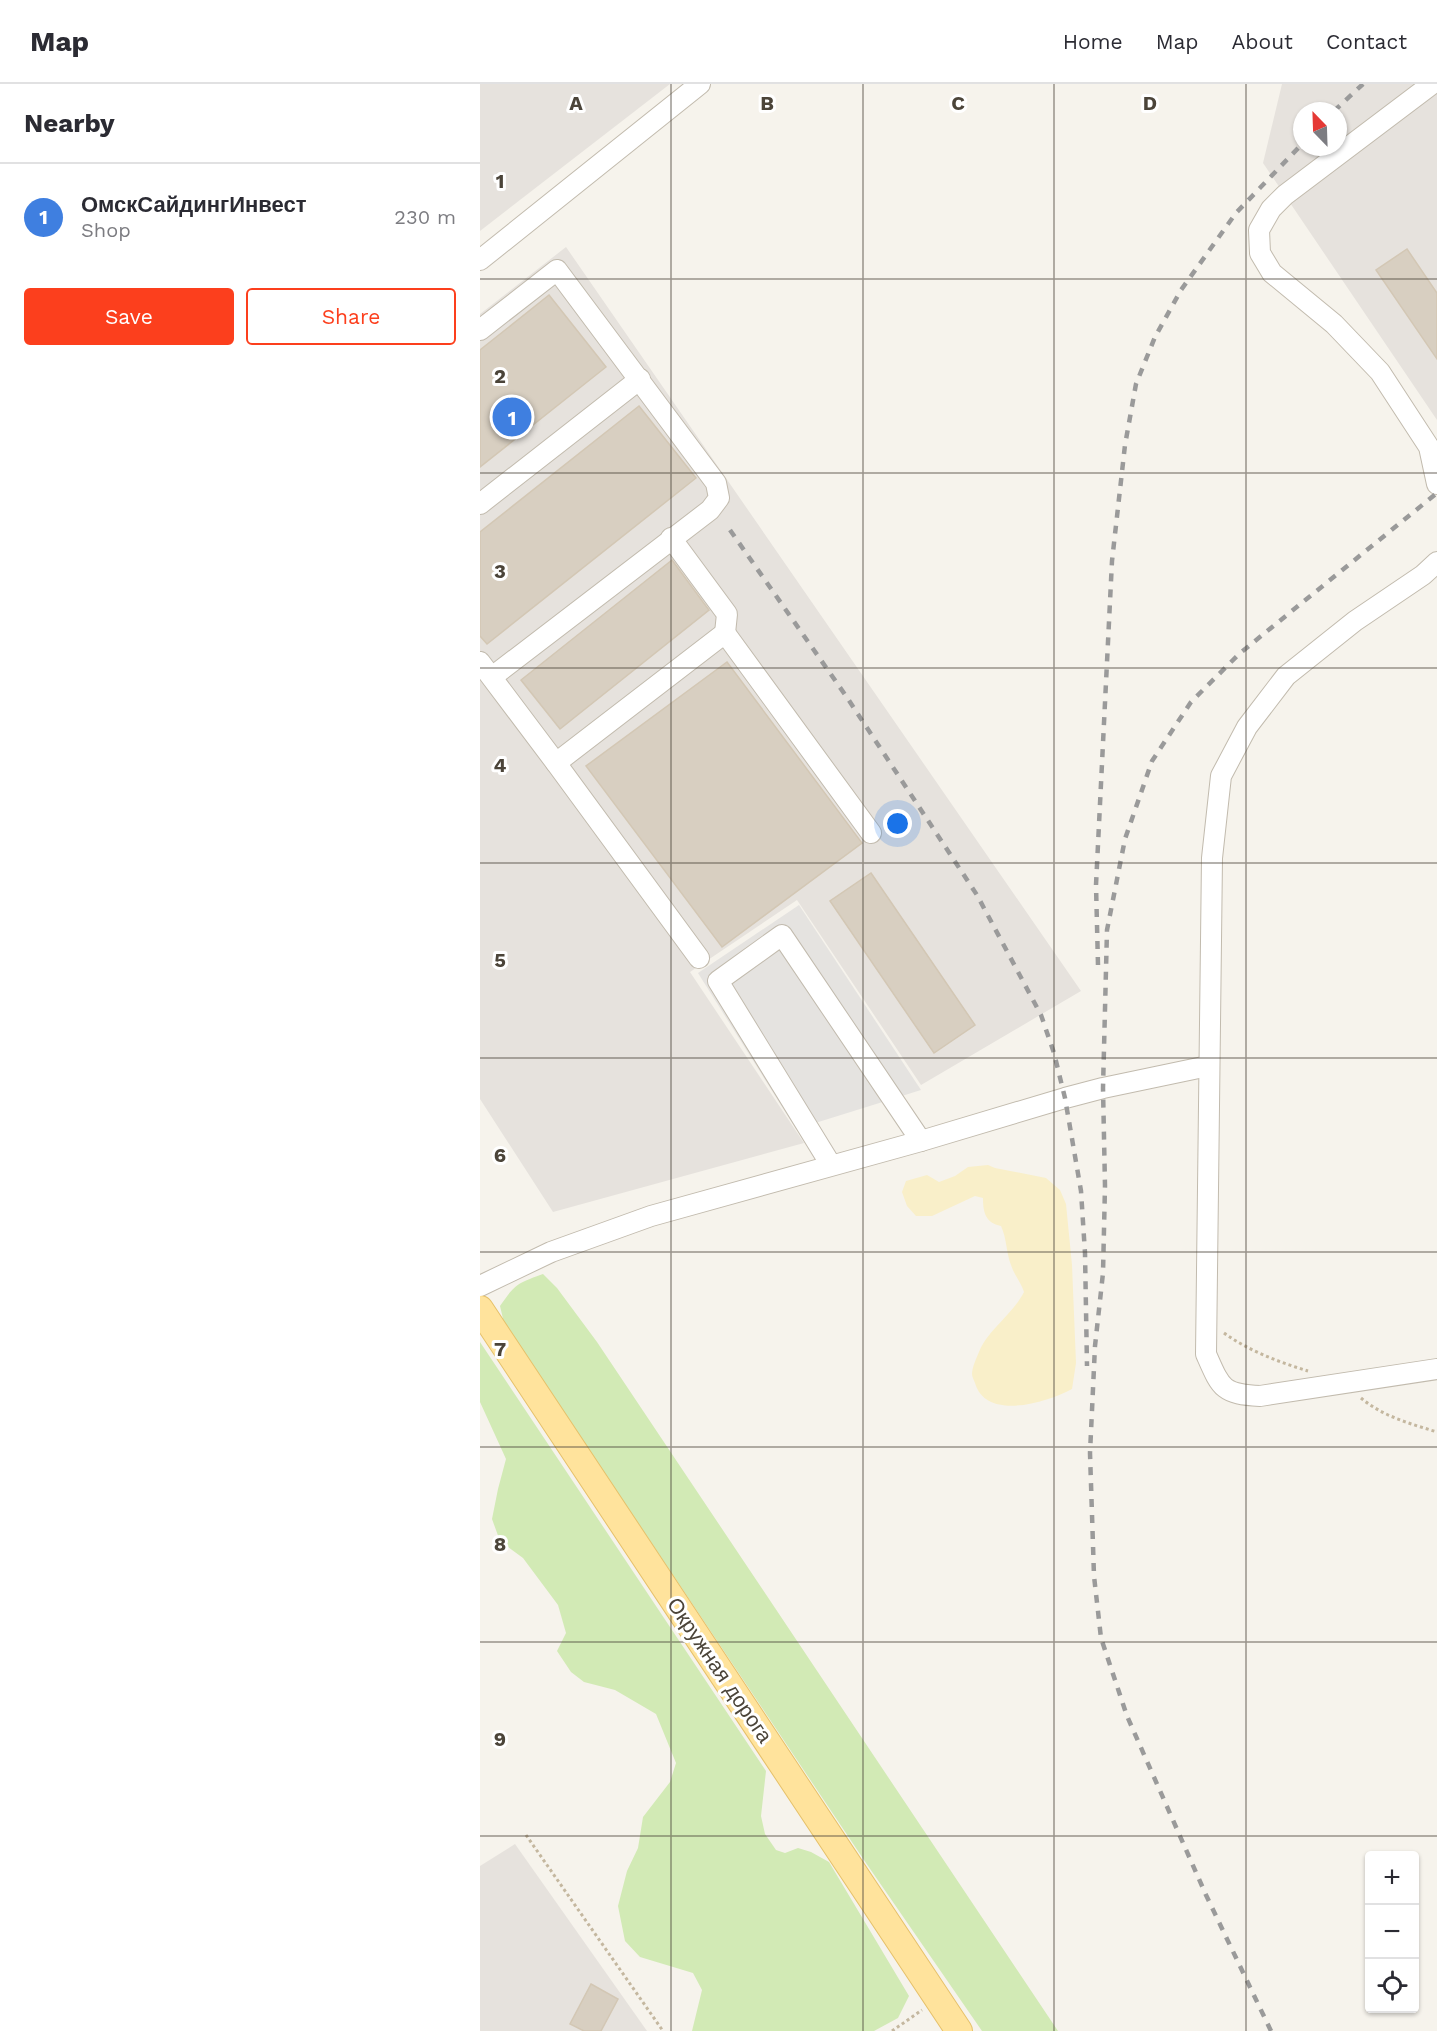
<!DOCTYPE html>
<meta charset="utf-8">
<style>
:root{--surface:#fff;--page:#f7f7f7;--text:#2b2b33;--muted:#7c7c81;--line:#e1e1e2;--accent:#fc3f1d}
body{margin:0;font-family:"Work Sans",sans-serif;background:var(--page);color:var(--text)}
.controls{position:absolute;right:18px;bottom:18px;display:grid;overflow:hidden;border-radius:6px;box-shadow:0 2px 4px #0004}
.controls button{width:54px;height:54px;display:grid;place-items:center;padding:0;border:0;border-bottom:2px solid var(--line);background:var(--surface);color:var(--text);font:30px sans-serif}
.compass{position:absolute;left:813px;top:18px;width:54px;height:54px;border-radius:50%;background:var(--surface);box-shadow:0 2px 4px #0004;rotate:337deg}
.you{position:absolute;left:418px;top:740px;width:21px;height:21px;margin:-15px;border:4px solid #fff;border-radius:50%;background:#1a73e8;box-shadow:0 0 0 9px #1a73e833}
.badge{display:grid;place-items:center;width:39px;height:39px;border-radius:50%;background:var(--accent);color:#fff;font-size:20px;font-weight:700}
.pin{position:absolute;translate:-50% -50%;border:3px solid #fff;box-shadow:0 2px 6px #0006}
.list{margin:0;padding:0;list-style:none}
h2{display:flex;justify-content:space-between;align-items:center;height:78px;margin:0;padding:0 24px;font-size:26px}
h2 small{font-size:20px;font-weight:400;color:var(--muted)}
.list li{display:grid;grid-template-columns:39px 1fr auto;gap:18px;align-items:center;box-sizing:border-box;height:108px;padding:0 24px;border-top:2px solid var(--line)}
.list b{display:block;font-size:22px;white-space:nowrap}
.list p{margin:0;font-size:20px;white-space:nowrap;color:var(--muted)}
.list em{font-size:20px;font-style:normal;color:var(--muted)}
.actions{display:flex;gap:12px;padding:18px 24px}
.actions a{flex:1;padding:14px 0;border:2px solid var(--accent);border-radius:6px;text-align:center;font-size:21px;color:var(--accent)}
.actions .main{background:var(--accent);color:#fff}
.icon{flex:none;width:33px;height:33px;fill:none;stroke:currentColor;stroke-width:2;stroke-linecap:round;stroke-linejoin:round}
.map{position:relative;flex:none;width:957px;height:1947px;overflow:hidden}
header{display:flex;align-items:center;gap:36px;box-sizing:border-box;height:84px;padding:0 30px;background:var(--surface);border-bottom:2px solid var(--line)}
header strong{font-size:28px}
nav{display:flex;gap:33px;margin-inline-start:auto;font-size:21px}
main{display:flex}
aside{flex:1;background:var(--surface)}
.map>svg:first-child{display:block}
.industrial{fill:#e6e2dd;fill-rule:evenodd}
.green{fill:#d2eab5}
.sand{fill:#f9efc9}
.parking{fill:#e5e3e0}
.building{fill:#d8cfc1;stroke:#d3c7b4;stroke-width:1.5}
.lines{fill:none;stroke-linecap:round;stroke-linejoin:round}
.minor-casing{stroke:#c2bbae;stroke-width:22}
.major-casing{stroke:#e6c16a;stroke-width:28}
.path{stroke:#c4b79f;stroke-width:3;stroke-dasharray:3 3;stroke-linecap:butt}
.minor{stroke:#fff;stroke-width:20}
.major{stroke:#ffe39c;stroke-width:26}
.rail{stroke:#9a9a9a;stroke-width:4.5;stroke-dasharray:8 8;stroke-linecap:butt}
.grid{fill:none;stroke:#4b4439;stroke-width:1.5;stroke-opacity:0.55}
.labels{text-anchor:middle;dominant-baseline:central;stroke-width:6;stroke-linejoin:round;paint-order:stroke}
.street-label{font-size:21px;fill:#4b4439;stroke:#fff}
.grid-label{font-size:20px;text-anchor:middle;font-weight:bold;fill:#4b4439;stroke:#fff;stroke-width:6;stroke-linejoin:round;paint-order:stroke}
</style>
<header>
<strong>Map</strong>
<nav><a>Home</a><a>Map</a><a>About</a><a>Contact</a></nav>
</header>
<main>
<aside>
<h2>Nearby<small></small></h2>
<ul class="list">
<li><span class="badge" style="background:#3f7fe0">1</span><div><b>ОмскСайдингИнвест</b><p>Shop</p></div><em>230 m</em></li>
</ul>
<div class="actions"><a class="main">Save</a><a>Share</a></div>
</aside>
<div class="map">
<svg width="957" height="1947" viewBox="0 0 957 1947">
<rect width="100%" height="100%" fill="#f6f3ec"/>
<g class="industrial">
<polygon points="0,0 190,0 0,147"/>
<path d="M802,0h155v336l-174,-257zM822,27h36v36h-36z"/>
<polygon points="86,163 601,907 441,1001 317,816 210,888 324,1059 73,1128 0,1015 0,230"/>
<polygon points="35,1760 167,1947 0,1947 0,1782"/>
</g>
<g class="green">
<path d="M63,1190l14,14 40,54 461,689h-76l-116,-168 -362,-540 -4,-17c15,-22 18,-23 43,-32z"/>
<polygon points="0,1258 286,1687 281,1732 285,1750 296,1766 305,1769 318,1764 331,1768 349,1778 429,1912 418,1934 394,1947 212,1947 222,1906 213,1889 160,1873 145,1857 138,1822 147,1787 158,1764 163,1733 190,1698 196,1679 176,1630 135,1606 104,1598 91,1588 77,1567 86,1549 78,1521 43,1474 20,1457 12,1435 18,1405 26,1375 0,1318"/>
</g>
<path class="sand" d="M508,1081l7,3 51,10 14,12 6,14 6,61 4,98 -4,26c-26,14 -86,32 -97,-6 -1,-3 -3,-6 -3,-9 0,-7 5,-17 7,-22 8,-21 34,-38 45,-60 -3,-10 -10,-17 -13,-27 -5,-13 -4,-26 -10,-39 -15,-3 -18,-13 -18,-28l-8,-2 -43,20h-16l-9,-10 -5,-14 4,-11 21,-6 12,7 16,-6 13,-9z"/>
<polygon class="parking" points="319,821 441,1006 316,1045 218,889"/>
<g class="building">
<polygon points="927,165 957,209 957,275 896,186"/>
<polygon points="69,211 126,283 0,383 0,266"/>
<polygon points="159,322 216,394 7,560 0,552 0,448"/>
<polygon points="192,476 229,526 80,645 41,596"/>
<polygon points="247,578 382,759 242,863 106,682"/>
<polygon points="391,789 495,941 454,969 350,817"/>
<polygon points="111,1900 138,1915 121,1947 104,1947 90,1940"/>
</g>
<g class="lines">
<g class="minor-casing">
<g id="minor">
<polyline points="952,0 805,111 791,125 779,146 780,169 792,189 854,240 900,288 949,363 957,400"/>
<polyline points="0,176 220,0"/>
<polyline points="0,246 77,186 236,399 239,414 230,426 12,593"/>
<polyline points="0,420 160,295"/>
<polyline points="191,454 247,530 245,549"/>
<path d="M957,478l-14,13 -68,46 -69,55 -39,51 -26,49 -9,82 -6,496c15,34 16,40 54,42l177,-27"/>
<polyline points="0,578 76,679 219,874"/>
<polyline points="76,679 245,549 391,749"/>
<polyline points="351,1081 238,897 302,851 441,1057"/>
<polyline points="0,1202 71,1168 171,1132 441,1057 585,1014 623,1004 728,982"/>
</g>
</g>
<g class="major-casing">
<polyline id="major" points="0,1225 479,1947"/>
</g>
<g class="path">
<path d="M744,1249c25,18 55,29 84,38"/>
<path d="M881,1314c21,18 50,26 76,34"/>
<polyline points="46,1751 183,1947"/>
<polyline points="412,1947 442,1926"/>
</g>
<use href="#minor" class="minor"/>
<use href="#major" class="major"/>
<g class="rail">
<polyline points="854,27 883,0"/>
<polyline points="250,446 366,612 497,811 561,931 574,969 585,1014 601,1107 605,1169 607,1282"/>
<polyline points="618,881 616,801 632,477 645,361 656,300 675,253 701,206 756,129 822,60"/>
<polyline points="791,1947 726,1811 647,1632 621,1554 614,1492 610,1369 615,1262 623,1189 625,1102 623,1004 627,846 645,755 672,677 711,618 759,570 957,409"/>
</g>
</g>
<path class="grid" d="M191,0v1947M383,0v1947M574,0v1947M766,0v1947M0,195h957M0,389h957M0,584h957M0,779h957M0,974h957M0,1168h957M0,1363h957M0,1558h957M0,1752h957"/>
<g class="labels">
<g class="street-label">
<text transform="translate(240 1586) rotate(56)">Окружная дорога</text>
</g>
</g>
<g class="grid-label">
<text x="96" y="26">A</text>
<text x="287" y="26">B</text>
<text x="478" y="26">C</text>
<text x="670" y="26">D</text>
<text x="20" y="104">1</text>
<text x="20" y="299">2</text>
<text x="20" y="494">3</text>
<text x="20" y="688">4</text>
<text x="20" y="883">5</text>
<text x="20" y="1078">6</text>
<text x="20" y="1272">7</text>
<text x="20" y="1467">8</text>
<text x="20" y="1662">9</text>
</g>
</svg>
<div class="controls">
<button>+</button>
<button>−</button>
<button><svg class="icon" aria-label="locate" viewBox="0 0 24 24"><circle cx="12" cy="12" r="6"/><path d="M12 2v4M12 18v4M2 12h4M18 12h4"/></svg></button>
</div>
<svg class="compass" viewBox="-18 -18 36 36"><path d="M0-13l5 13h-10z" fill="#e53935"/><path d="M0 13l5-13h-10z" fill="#7c7c81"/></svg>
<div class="you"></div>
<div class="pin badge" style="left:32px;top:333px;background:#3f7fe0">1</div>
</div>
</main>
